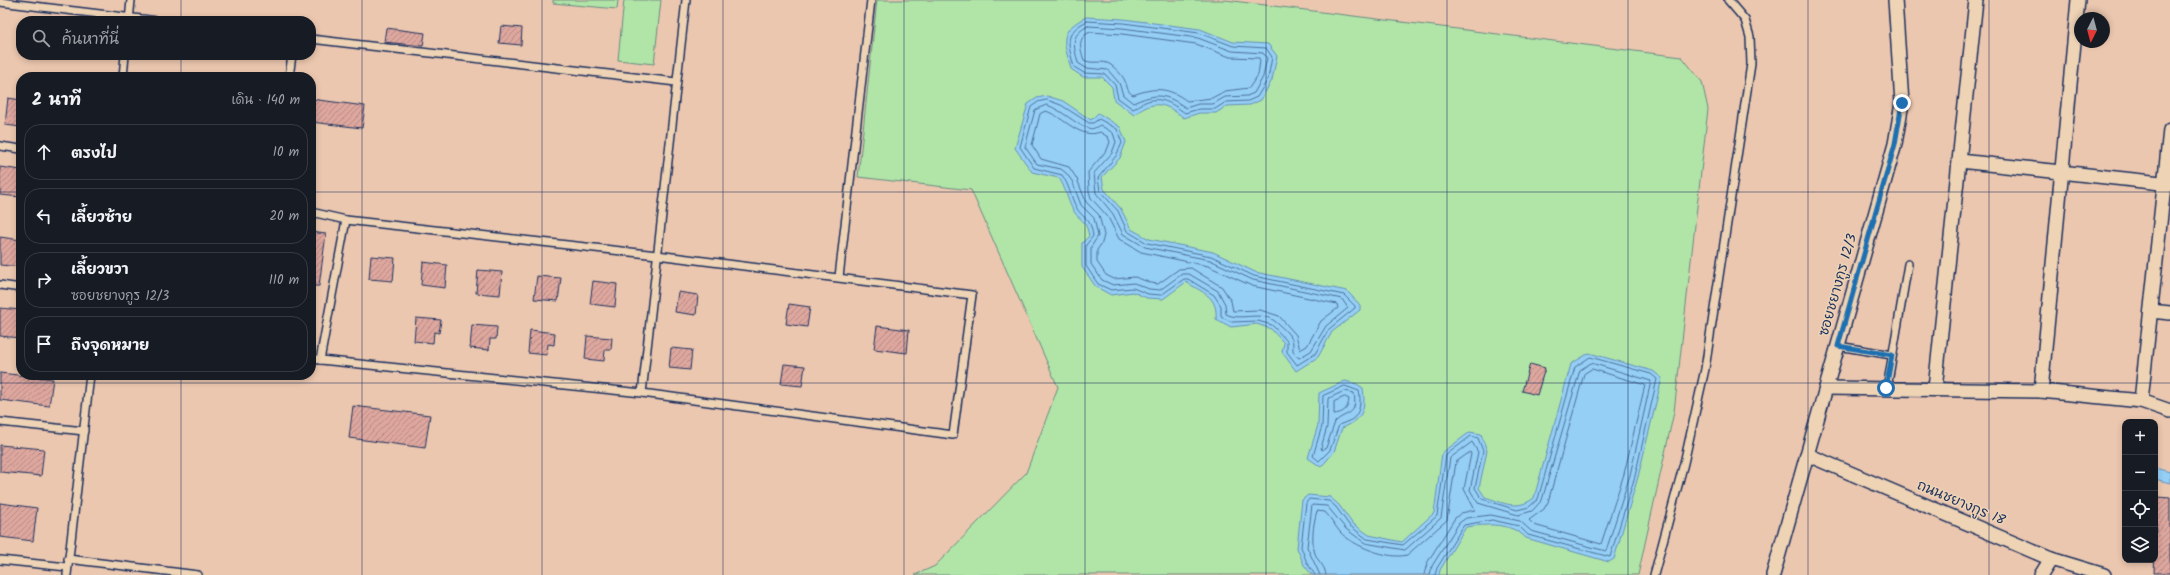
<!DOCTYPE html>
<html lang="th">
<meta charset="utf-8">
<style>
:root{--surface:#171b24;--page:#242831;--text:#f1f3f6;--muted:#9ea1a6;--line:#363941}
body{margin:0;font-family:Kalam,"Playpen Sans Thai",sans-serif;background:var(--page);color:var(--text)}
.controls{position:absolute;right:12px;bottom:12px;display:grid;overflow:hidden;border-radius:8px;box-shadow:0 2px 6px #0003}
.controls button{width:36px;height:36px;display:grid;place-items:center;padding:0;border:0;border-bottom:1px solid var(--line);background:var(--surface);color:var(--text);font:20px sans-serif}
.compass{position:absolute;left:2074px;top:12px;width:36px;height:36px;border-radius:50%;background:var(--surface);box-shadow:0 2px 6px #0003;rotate:186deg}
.stop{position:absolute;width:12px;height:12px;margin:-9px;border:3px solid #1f6fb2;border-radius:50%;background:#fff}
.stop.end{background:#1f6fb2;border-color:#fff;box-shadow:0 1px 4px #0008}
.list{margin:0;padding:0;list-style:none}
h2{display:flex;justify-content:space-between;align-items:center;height:52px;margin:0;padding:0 16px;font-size:17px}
h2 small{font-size:13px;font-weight:400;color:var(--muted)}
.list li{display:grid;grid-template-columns:26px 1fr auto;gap:12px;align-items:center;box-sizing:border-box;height:56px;margin:0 8px 8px;padding:0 8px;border:1px solid var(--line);border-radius:16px}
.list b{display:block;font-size:15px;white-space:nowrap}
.list p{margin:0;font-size:13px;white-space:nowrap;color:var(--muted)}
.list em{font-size:13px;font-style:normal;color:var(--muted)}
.icon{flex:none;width:22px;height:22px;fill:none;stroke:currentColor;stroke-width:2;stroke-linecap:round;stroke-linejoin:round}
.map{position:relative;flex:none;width:2170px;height:575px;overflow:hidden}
.search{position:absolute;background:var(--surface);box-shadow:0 2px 6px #0003;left:16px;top:16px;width:300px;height:44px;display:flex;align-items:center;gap:10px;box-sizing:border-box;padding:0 14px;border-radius:16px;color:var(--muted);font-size:15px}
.panel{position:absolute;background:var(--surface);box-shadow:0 2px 6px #0003;left:16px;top:72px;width:300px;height:308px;border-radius:16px}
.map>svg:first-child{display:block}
.grass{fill:#b1e5a7;stroke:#668a82}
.water{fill:#95cff5;stroke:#648fb9}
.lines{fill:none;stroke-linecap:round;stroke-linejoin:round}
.shore{stroke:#4c6f9a;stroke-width:1}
.building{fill:url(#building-hatch);stroke:#1b2f5e}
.service-casing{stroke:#1b2f5e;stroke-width:10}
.minor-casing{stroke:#1b2f5e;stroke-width:16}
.service{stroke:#eed3b5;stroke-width:7}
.minor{stroke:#eed3b5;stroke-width:13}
.route{stroke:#1f6fb2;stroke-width:5}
.grid{fill:none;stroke:#1b2f5e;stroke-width:1;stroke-opacity:0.55}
.labels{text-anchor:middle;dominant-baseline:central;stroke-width:3;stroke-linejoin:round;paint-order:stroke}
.street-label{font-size:14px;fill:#1b2f5e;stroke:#eed3b5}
</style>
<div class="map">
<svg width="2170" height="575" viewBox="0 0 2170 575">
<defs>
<pattern id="building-hatch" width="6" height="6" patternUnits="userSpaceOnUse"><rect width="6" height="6" fill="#dea79e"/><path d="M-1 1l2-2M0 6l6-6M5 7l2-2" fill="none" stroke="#b38884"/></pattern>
</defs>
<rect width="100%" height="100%" fill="#ecc7af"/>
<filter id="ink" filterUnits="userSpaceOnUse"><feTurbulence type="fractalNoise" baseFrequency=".025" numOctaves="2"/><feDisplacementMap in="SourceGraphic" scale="8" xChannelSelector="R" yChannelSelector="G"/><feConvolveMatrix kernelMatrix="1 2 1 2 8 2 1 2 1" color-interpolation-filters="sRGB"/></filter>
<g filter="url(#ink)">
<g class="grass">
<polygon points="553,0 618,0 617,9 553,3"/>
<polygon points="624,0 661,0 654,64 618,60"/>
<polygon points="877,0 1225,0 1682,57 1702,82 1708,109 1674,412 1638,575 915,575 935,566 1026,473 1058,387 971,190 858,177"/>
</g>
<g class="water">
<path d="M1086,17l37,2 77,10 33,13 35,2 9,12 -5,24 -11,20 -11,5 -23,1 -11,7h-17l-15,5c-19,-15 -30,-19 -50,-3l-20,-15 -2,-13 -10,-10h-19l-12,-8c-7,-28 -14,-37 15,-52z"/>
<path d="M1047,96l16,5 28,19 7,-7 22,14 6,15 -6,16 -18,19 2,12 17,20 10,20 18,10 64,13 42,20 92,19 13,14v5l-28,22 -14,25 -22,14 -14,-19 2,-9 -13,-14 -14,-5 -26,3 -15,-8c2,-23 -13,-26 -30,-37l-23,17 -16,-1 -14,-6 -22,3 -15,-8 -14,-20v-24l7,-7c-4,-19 -8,-13 -16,-26 -6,-10 -7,-22 -14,-32l-27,-6 -17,-24 13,-44 9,-6z"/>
<path d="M1589,353l64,18 9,7 -24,99 -24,82 -5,3 -83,-24c-16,-16 -38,-14 -60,-11l-26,43 -1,5h-127l-8,-10 -7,-17 5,-48 6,-5 22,2 9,8 13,18 17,12 33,7 32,-29 8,-60 28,-21 11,2 6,17 -8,37 6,9c19,6 32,14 49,1l37,-134z"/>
<path d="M1345,381l12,3 6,4c3,21 0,32 -21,40l-8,24 -13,15 -13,-9 10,-33 1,-32z"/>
<polygon points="2155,468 2170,472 2170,483 2155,479"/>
</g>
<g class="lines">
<g class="shore">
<path d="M1087,21l36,2 76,10 34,13 33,2 6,9 -4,22 -11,18 -9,4 -22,1 -11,7h-16l-14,4c-14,-10 -26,-19 -44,-9 -3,2 -5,4 -8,5l-15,-11 -3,-13 -10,-11 -21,-1 -10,-6c-6,-23 -11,-34 13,-46z"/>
<path d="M1088,26l34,2 76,10 34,13 31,2 4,5 -4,19 -9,16 -7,3 -22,1 -12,7h-15l-12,4c-21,-15 -30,-15 -53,-5l-10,-8 -4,-12 -11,-13 -22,-2 -8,-5c-4,-18 -9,-27 10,-37z"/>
<path d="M1090,32l32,2 74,10 34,13 29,1 1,3 -2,14 -9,13 -24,3 -13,7 -25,3c-19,-14 -32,-14 -54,-6 -7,-4 -5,-9 -9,-16 -2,-4 -8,-10 -13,-14 -8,-6 -19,0 -27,-5 -4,-12 -7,-22 6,-28z"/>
<path d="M1047,100l14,5 28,18h4l6,-4 18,10 5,14 -6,13 -18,22 2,13 18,20 9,20 20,12 64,13 43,20 90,19 11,11v2l-26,21 -14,25 -18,11 -10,-13v-11l-15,-16 -14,-4 -26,1 -11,-5v-11l-7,-11 -26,-16h-4l-23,16 -13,-1 -15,-6 -22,2 -13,-6 -12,-18v-21l7,-9c-3,-21 -9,-15 -17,-29 -5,-10 -7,-22 -14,-32l-28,-7 -14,-21 11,-40 7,-5z"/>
<path d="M1047,105c15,5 29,20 41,23 5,2 8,-1 12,-3l13,8 3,9 -4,11 -18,20 2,20 17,21 10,20 22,13 65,13 43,20 89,19 6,9 -22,18 -15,25 -12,7c-10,-8 -4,-10 -7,-19 -3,-5 -10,-12 -15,-16 -15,-14 -35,-1 -51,-9l-1,-10 -7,-13 -29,-17h-7l-22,16 -11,-1 -15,-6 -21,2 -11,-5 -11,-16v-17l7,-11 -4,-18 -13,-13 -9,-24 -6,-8 -5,-4 -24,-5 -12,-17 10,-37z"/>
<path d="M1046,111c18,6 34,29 54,21l8,5 2,5 -3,8 -19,22 1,19 2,7 17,19 11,22 22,13 67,14 44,20 85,18 1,4 -17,13 -14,25 -7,4 -4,-15 -17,-19 -19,-6 -27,1 -2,-10 -9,-14 -31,-19 -12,1 -21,15 -7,-1 -16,-6 -21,2 -8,-4 -9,-13v-12l5,-7 2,-8 -5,-20 -13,-13 -9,-23 -8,-12 -28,-8 -9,-14 8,-31z"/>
<polygon points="1592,369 1645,385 1624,474 1601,544 1534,525 1529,520 1544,509 1548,502 1584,374"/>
<path d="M1345,386l14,5c2,9 2,23 -8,29 -4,2 -8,3 -12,5l-9,25 -11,11 -6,-5 9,-30 1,-30z"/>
<path d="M1345,391l9,2c4,24 -8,18 -19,29l-9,26 -4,2 -1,-2 6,-21 1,-28z"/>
<path d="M1345,397l4,2c-1,10 -5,14 -15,15v-12z"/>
<polyline points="1315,575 1307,563 1301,547 1306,503 1309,499 1329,501 1336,507 1349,525 1367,539 1403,545 1437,516 1446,455 1471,436 1478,438 1483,451 1475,488 1482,499 1517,510 1529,507 1538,499 1575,367 1590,357 1651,374 1657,379 1635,476 1610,557 1528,535 1519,526 1492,520 1464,525 1437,568 1435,575"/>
<polyline points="1320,575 1307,547 1312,505 1327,506 1346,529 1365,543 1405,550 1441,518 1450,458 1472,442 1478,452 1470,490 1478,503 1518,515 1532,511 1542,500 1580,370 1591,363 1651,381 1630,475 1606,551 1531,531 1520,521 1491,515 1466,518 1459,523 1432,566 1430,575"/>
<path d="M1326,575c-1,-8 -5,-11 -9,-17 -7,-12 -4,-34 0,-47l8,1c6,6 10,14 15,20 13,14 49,28 67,23l40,-35 9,-58 14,-10 1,2 -7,35 11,21 -14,3 -6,5 -28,45 -3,12"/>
</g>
</g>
<g class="building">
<polygon points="501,26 522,28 521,45 499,43"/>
<polygon points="386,28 425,33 423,46 384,42"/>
<polygon points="8,98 21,100 21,127 5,125"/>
<polygon points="311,99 365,106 362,128 311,122"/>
<polygon points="0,167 21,170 21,197 0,195"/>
<polygon points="311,232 326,234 319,286 311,286"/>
<polygon points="0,237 21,240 21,267 0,265"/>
<polygon points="371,256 395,258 393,281 369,279"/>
<polygon points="423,262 447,265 445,288 421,285"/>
<polygon points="478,270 502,272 500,295 476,293"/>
<polygon points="537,276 561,278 558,301 534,299"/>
<polygon points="593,281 617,284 615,307 590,304"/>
<polygon points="678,292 698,295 696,315 675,312"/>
<polygon points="789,304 810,307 807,327 786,324"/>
<polygon points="0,308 21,310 21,338 0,336"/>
<polygon points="416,318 441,320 439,333 434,332 433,343 414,341"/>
<polygon points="472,325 497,327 496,339 490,339 489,350 470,348"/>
<polygon points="877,326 909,330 907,353 874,349"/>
<polygon points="530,330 555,333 554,345 548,344 547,355 528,353"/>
<polygon points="587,336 612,338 611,350 605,350 604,361 585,359"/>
<polygon points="671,348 692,350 690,370 669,368"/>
<polygon points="784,364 805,366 802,386 781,384"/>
<polygon points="1530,364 1545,368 1537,395 1522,391"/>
<polygon points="0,373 53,379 49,406 0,400"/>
<polygon points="353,406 430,415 425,448 349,438"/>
<polygon points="0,445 44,449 41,476 0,472"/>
<polygon points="2157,497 2170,498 2170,573 2154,573"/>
<polygon points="0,503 37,508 33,541 0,537"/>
</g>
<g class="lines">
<g class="service-casing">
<g id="service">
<polyline points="0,2 158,21"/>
<polyline points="129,21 131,0"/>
<polyline points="311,39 676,82"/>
<polyline points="123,77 125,55"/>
<polyline points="289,77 292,55"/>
<polyline points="0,146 21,149"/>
<polyline points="311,212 346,220 657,255 972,295 953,435 642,393 311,359"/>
<polyline points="839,277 871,0"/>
<polyline points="0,285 21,288"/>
<polyline points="1838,346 1892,355"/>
<polyline points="320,360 346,220"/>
<polyline points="1887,388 1908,264"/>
<polyline points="642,393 686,0"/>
<polyline points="0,422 84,431"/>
<polyline points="68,559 198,575"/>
<polyline points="0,560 67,567"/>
<polyline points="67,575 90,375"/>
<polyline points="1654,575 1684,463 1705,369 1751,64 1750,37 1745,20 1728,0"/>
</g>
</g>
<g class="minor-casing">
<g id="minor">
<polyline points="1960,161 2170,184"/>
<polyline points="2151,311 2170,313"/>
<polyline points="1826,388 2041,391 2141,401 2170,411"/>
<polyline points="1935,389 1976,0"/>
<polyline points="2041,391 2078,0"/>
<polyline points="2141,401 2170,130"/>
<polyline points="1808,455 2051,559 2104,575"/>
<polyline points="1773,575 1895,144 1902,103 1895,0"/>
<polyline points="2041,575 2051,559"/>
</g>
</g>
<use href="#service" class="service"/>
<use href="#minor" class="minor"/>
</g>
</g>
<g class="lines" filter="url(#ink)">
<polyline class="route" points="1886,388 1892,355 1838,346 1895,144 1902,103"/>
</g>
<path class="grid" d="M181,0v21M362,0v575M542,0v575M723,0v575M904,0v575M1085,0v575M1266,0v575M1447,0v575M1628,0v575M1808,0v575M1989,0v575M181,55v22M0,192h21M311,192h1859M181,375v200M0,383h2170"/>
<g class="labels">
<g class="street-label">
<text transform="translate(1838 285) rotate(-74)">ซอยชยางกูร 12/3</text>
<text transform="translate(1961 503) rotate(23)">ถนนชยางกูร 18</text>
</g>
</g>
</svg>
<div class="controls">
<button>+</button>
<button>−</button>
<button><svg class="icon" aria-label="locate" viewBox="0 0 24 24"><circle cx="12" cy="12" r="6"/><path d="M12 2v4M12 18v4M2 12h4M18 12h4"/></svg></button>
<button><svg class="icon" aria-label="layers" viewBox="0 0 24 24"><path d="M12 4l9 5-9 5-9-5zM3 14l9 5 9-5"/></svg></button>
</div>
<svg class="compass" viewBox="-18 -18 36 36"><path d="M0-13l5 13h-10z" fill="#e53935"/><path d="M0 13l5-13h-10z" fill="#9ea1a6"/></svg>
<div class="stop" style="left:1886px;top:388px"></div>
<div class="stop end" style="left:1902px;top:103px"></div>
<div class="search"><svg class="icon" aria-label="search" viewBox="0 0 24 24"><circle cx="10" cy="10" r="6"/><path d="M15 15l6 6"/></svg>ค้นหาที่นี่</div>
<section class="panel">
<h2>2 นาที<small>เดิน · 140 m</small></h2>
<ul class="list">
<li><svg class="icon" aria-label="ahead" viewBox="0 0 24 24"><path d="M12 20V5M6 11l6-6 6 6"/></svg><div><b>ตรงไป</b></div><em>10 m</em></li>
<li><svg class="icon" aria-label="left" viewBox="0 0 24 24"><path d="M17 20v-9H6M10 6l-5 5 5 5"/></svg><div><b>เลี้ยวซ้าย</b></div><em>20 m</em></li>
<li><svg class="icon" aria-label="right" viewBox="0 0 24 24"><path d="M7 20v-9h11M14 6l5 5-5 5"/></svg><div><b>เลี้ยวขวา</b><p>ซอยชยางกูร 12/3</p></div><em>110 m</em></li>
<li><svg class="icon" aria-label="arrive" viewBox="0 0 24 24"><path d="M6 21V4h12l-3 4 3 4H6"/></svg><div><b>ถึงจุดหมาย</b></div></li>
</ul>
</section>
</div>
